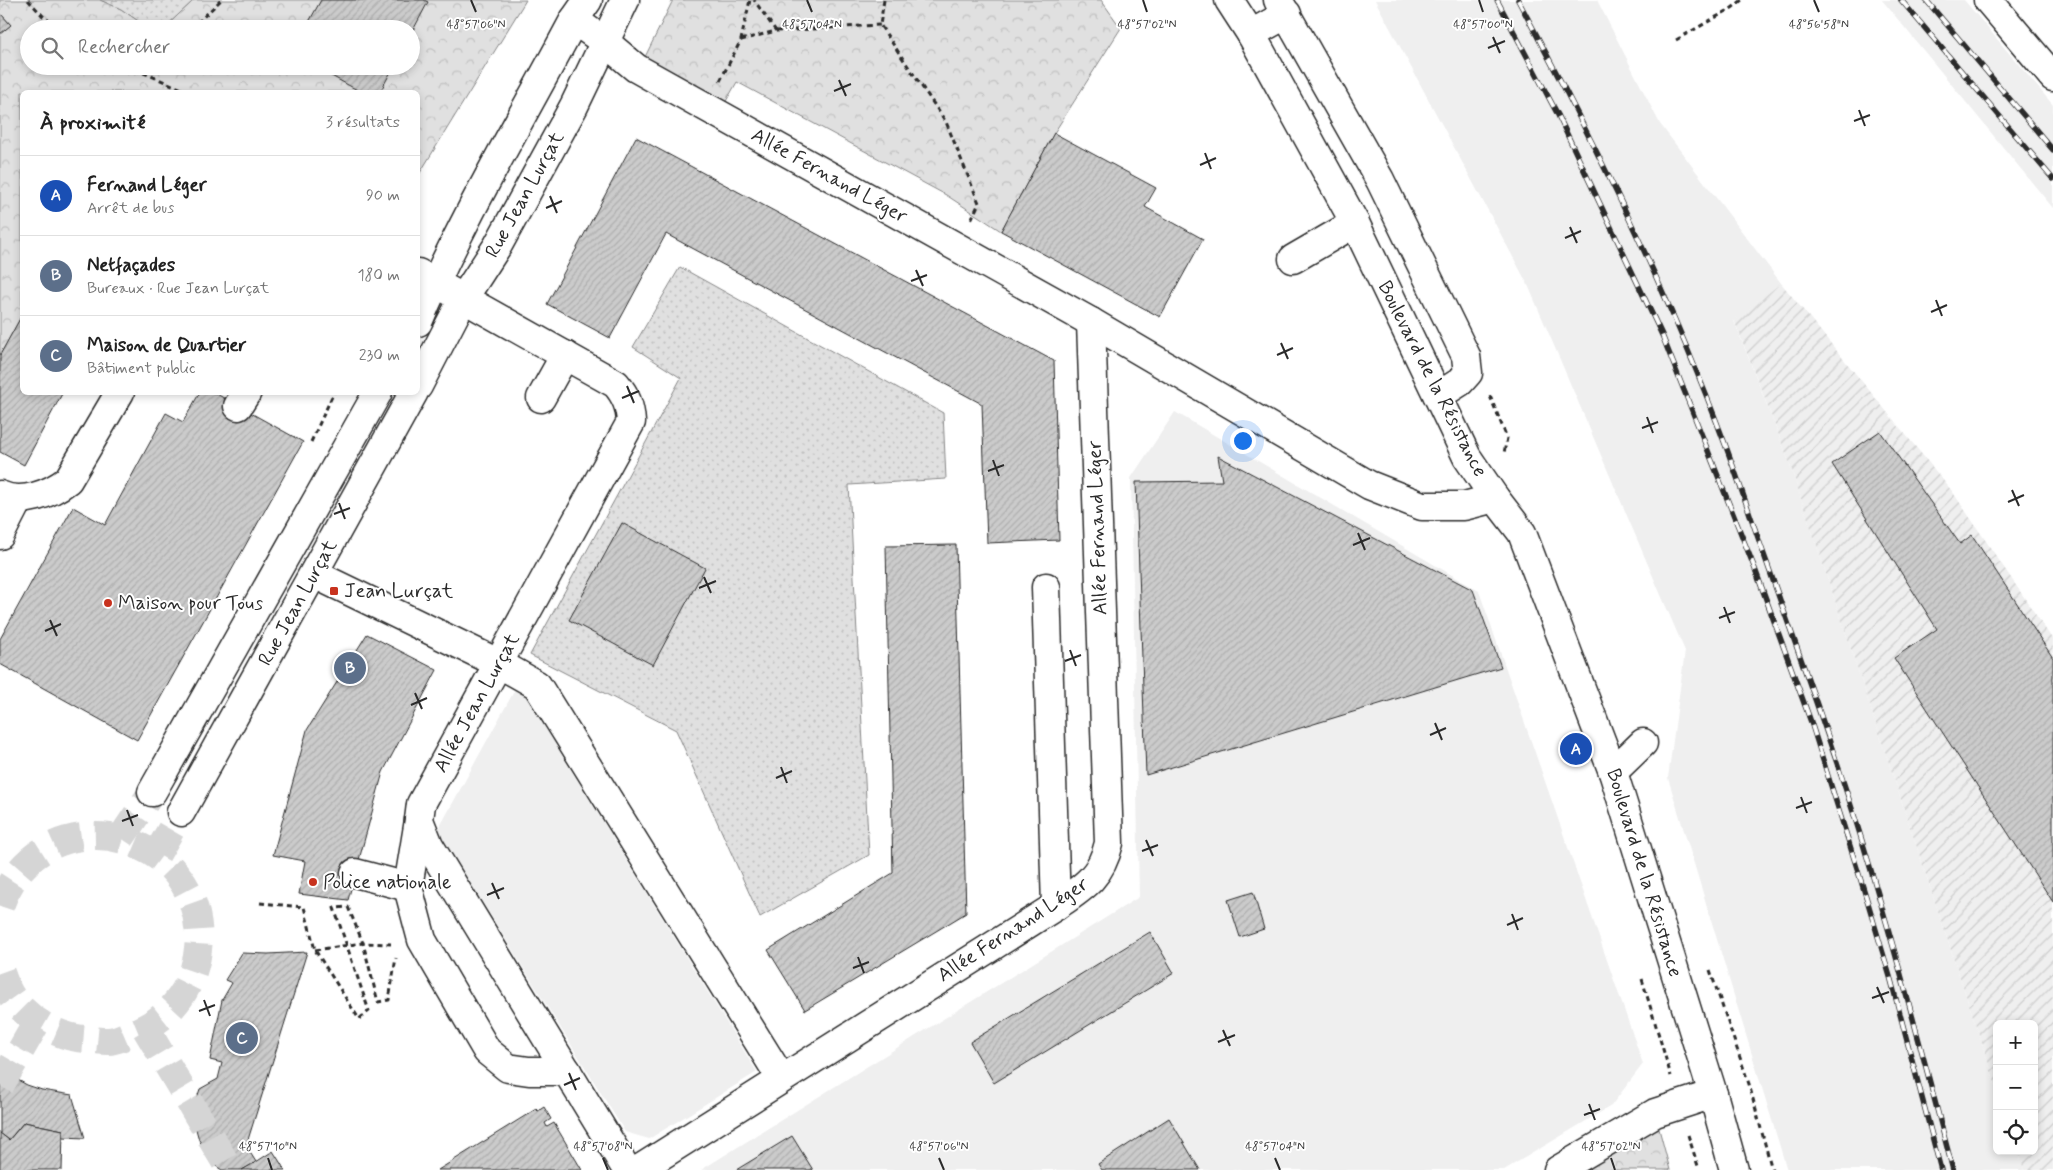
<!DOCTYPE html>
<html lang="fr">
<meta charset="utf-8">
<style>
:root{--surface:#fff;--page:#f2f2f2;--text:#222;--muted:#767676;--line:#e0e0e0;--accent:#c8321e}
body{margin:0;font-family:Mynerve,sans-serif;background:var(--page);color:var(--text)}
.controls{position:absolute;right:15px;bottom:15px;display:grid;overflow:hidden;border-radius:8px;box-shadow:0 2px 8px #0003}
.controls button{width:45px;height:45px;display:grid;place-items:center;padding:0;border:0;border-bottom:1px solid var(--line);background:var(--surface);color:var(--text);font:25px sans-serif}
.you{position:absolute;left:1242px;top:440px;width:18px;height:18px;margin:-12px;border:4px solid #fff;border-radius:50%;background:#1a73e8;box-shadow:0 0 0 8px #1a73e833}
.badge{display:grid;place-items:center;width:32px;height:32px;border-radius:50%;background:var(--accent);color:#fff;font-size:16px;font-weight:700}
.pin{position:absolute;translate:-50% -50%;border:2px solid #fff;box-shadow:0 1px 5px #0006}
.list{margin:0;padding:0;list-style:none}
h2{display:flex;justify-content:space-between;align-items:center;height:65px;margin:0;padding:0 20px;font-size:21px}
h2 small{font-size:16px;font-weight:400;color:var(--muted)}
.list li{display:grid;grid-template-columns:32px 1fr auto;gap:15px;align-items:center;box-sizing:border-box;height:80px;padding:0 20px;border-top:1px solid var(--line)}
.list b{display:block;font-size:19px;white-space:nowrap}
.list p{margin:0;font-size:16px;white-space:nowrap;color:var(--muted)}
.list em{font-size:16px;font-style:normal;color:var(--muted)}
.icon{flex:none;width:28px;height:28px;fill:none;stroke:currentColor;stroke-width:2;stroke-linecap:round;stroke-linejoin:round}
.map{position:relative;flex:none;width:2053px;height:1170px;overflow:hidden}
.search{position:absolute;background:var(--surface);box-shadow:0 2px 8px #0003;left:20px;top:20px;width:400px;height:55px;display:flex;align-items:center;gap:12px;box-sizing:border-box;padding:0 18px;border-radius:28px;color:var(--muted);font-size:19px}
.panel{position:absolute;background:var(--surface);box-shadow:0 2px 8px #0003;left:20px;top:90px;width:400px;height:305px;border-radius:8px}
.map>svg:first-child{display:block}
.built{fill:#efefef}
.industrial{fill:url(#industrial-furrows)}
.park{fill:url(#park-crowns);stroke:#868686}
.garden{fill:url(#garden-dots);stroke:#868686}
.building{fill:url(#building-hatch);stroke:#2b2b2b}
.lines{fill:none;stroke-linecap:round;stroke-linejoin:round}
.minor-tunnel{stroke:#d5d5d5;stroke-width:28;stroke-dasharray:28 14;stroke-linecap:butt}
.minor-casing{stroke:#2b2b2b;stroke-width:31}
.major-casing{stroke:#2b2b2b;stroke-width:31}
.path{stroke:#2b2b2b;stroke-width:3;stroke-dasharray:5 4;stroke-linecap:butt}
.minor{stroke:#fff;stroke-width:28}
.major{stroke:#fff;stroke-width:28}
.rail-casing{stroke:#2b2b2b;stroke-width:5.5}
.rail{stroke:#fff;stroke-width:4;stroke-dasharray:11;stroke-linecap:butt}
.ticks{fill:none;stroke:#2b2b2b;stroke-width:2}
.poi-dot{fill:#c8321e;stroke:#fff;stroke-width:2}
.labels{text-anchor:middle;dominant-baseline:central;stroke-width:4;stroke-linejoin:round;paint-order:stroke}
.street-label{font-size:20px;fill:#2b2b2b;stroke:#fff}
.poi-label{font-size:20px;fill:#2b2b2b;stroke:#fff;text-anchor:start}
.ticks-label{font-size:12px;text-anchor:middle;fill:#2b2b2b;stroke:#fff;stroke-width:4;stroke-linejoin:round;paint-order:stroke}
</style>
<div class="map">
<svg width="2053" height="1170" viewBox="0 0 2053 1170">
<defs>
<pattern id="industrial-furrows" width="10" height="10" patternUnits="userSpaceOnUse" patternTransform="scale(1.25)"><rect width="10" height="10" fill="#efefef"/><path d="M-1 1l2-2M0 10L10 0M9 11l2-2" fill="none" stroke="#cdcdcd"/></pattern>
<pattern id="park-crowns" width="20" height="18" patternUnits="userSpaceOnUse" patternTransform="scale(1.25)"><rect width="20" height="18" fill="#e0e0e0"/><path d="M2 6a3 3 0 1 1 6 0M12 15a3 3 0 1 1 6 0" fill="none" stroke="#c0c0c0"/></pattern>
<pattern id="garden-dots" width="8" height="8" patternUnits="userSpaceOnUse" patternTransform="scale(1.25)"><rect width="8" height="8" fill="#e0e0e0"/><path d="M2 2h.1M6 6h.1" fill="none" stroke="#c0c0c0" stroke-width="1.8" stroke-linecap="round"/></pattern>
<pattern id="building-hatch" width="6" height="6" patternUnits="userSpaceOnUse" patternTransform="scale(1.25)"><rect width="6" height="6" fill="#cbcbcb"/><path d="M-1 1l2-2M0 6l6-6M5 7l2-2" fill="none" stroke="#aeaeae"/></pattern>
</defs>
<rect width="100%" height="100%" fill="#fff"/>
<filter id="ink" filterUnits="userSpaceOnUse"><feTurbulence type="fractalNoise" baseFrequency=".02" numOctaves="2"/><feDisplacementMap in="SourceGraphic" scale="10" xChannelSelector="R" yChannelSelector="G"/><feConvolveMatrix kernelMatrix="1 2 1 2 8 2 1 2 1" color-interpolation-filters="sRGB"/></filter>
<g filter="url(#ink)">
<g class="built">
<polygon points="1375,0 1597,0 1660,124 1781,283 1734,321 1788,459 1997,1089 1997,1151 2018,1151 2024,1170 1787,1170 1668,778 1685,651 1528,285"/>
<polygon points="1882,0 1964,0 2053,105 2053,208"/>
<polygon points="1175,412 1479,591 1643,1064 1611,1106 1504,1170 701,1170 1139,897 1131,478"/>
<polygon points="518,684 757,1072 649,1139 625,1132 438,830"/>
</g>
<polygon class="industrial" points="1781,283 1952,491 2053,640 2053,1170 2024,1170 2018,1151 2034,1151 2034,1024 1997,1024 1997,1089 1788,459 1734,320"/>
<g class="park">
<polygon points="0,0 100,0 121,9 150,29 29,29 29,66 411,66 411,29 163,29 194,0 526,0 418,176 418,92 22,92 22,315 0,355 0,34 11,25 0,13"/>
<polygon points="673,0 1101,0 1121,28 1054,133 1001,231 946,195 737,82 725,103 645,57"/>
<polygon points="1658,1125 1670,1170 1587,1170"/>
</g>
<g class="garden">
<polygon points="100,0 194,0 163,29 150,29 121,9"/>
<polygon points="680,267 943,413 946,479 849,485 869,855 760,917 676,730 530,655 681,378 633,347"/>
</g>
<g class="building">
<polygon points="321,0 424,0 428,2 411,34 411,29 305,29"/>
<polygon points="0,13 11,25 0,34"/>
<polygon points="313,66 394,66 380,92 361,92"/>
<polygon points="1054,133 1156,188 1145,207 1203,239 1160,317 1001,231"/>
<polygon points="636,137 1054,361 1059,540 987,543 982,404 666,234 610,338 547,304"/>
<polygon points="22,315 22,392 63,392 24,465 0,452 0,355"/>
<polygon points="200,392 213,392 303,442 137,740 0,664 0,639 73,507 105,525 166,413 183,422"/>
<polygon points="1880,431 1960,544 1972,535 2053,658 2053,902 1894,658 1937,629 1832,464"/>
<polygon points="1218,456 1473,590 1501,667 1146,775 1136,482 1222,481"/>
<polygon points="622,523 705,568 653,665 569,620"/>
<polygon points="956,545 966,913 805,1010 768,950 893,873 886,546"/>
<polygon points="367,634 437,670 383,772 348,900 299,894 305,861 273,855 307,730"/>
<polygon points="1253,892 1264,929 1240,937 1228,900"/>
<polygon points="1150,932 1174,973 994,1083 970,1042"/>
<polygon points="307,952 246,1146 256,1162 242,1170 222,1170 214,1165 199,1140 194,1122 195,1104 200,1089 218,1079 222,1063 210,1060 222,1000 232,983 225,980 242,953 268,954"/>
<polygon points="0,1070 27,1085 42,1090 72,1095 85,1138 63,1137 63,1130 24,1122 9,1140 0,1133"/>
<polygon points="544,1107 551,1119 545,1123 547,1127 554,1123 582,1170 438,1170 536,1109 538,1111"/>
<polygon points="1169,1118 1200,1170 1102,1170 1098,1164"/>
<polygon points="24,1122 63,1130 62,1170 0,1170 0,1133 9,1140"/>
<polygon points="792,1136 813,1170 736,1170"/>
<polygon points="273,1151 285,1170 242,1170 256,1162"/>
</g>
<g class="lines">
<g class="minor-tunnel">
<polyline points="121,838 152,792"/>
<polyline points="157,854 181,812"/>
<path d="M0,906c11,-32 35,-57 67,-66 28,-7 48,-5 74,7 82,37 75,159 -11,187 -7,3 -15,7 -22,7 -7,0 -15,-1 -22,-2 -28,-1 -61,-21 -76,-45 -4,-7 -7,-16 -10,-24"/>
<polyline points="146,1029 230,1170"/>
<polyline points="0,1086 37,1022"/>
</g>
<g class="minor-casing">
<g id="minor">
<polyline points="1278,0 1380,180 1466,356 1468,373 1460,382 1438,396"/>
<polyline points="1988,0 2053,77"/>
<polyline points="574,20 605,42 636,68 1091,322 1369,485 1422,506 1464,506 1495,498"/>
<polyline points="1251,34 1287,14"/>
<polyline points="1293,259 1355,223"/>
<path d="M418,273l198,111c10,12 14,22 15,38l-210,382 -2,16 10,25 198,325"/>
<path d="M418,322c44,-104 103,-202 156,-302l14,-20"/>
<polyline points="418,386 463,299 498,245 574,106 625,0"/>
<polyline points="541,398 565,355"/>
<polyline points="238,406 247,392"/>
<path d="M0,495c22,10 50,-1 68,-15l52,-88"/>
<polyline points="0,535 18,500"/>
<polyline points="314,574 498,663 537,685 781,1078"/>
<polyline points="1046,587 1056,906"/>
<polyline points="1613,772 1643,743"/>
<polyline points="152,792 378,392"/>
<polyline points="181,812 414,392"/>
<polyline points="419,820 408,887 422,940 487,1051 508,1068 529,1071 567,1071"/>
<polyline points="355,873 408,887"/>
<path d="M638,1170l418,-264c28,-19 45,-29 53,-63l-18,-521"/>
<polyline points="1558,1170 1655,1113 1713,1094"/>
</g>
</g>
<g class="major-casing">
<polyline id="major" points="1229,0 1251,34 1355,223 1467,457 1495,498 1522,533 1613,772 1713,1094 1734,1170"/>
</g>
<g class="path">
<polyline points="28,0 43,16 60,29"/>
<polyline points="884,0 880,25 946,122 979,203 971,220"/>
<polyline points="191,29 221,0"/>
<polyline points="776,31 880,25"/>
<polyline points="741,40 776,31 754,0"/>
<polyline points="1676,40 1732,8 1742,0"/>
<polyline points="117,66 144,73 189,92"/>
<polyline points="144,73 151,66"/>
<polyline points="720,81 741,40 750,0"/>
<polyline points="1490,396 1507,438 1504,453"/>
<polyline points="311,442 334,392"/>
<polyline points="260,903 304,907 315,950 359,1019 369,1011 334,908 348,907 363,943 378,1002 389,1000 396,958"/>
<polyline points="315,950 363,943 391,944"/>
<polyline points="1710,970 1749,1084 1772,1170"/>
<polyline points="1642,979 1671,1076"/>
<polyline points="1688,1135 1699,1169"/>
</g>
<use href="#minor" class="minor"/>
<use href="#major" class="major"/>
<g class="rail-casing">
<g id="rail">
<polyline points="1497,0 1558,115 1662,335 1755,569 1811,722 1868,903 1891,980 1941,1170"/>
<path d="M1518,0c77,144 150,291 207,444 15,40 28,80 42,119 31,89 64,177 92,268 35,112 64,225 94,339"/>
<polyline points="1901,0 2053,179"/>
<polyline points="1926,0 2053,150"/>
</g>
</g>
<use href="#rail" class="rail"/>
</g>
</g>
<path class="ticks" d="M471,0l5,12M807,0l5,12M1143,0l4,12M1479,0l4,12M1814,0l5,12M1493,37l7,16M1488,48l17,-7M839,80l7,16M834,91l17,-7M1859,110l6,16M1854,121l16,-6M1205,153l6,16M1200,165l16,-7M550,196l7,17M546,208l16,-7M1570,227l7,16M1565,238l16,-7M916,270l7,16M911,281l16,-6M1936,300l6,16M1931,312l16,-7M1281,343l7,16M1277,355l16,-7M627,386l7,17M622,398l17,-7M1647,417l6,16M1642,428l16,-6M993,460l6,16M988,471l16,-6M2012,490l7,16M2008,502l16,-7M339,503l6,16M334,514l16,-6M1358,533l7,17M1353,545l17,-7M704,577l7,16M699,588l17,-7M1724,607l6,16M1719,618l16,-6M50,620l7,16M45,631l16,-7M1070,650l6,16M1065,661l16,-6M415,693l7,16M411,705l16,-7M1435,723l7,17M1430,735l16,-7M781,767l6,16M776,778l16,-7M1801,797l6,16M1796,808l16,-6M127,810l6,16M122,821l16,-6M1146,840l7,16M1142,851l16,-6M492,883l7,16M487,895l17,-7M1512,914l6,16M1507,925l16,-7M858,957l6,16M853,968l16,-6M1877,987l7,16M1872,998l17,-6M204,1000l6,16M199,1011l16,-6M1223,1030l7,16M1218,1042l17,-7M569,1073l7,17M564,1085l16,-7M1589,1104l6,16M1584,1115l16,-6M268,1158l4,12M603,1158l5,12M939,1158l5,12M1275,1158l5,12M1611,1158l4,12"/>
<g class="poi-dot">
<rect x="329" y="586" width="10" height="10" rx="2.5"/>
<circle cx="108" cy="603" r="5"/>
<circle cx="313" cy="882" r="5"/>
</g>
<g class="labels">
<g class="street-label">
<text transform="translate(829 176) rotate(29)">Allée Fernand Léger</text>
<text transform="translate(525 195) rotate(-61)">Rue Jean Lurçat</text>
<text transform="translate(1432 379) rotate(63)">Boulevard de la Résistance</text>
<text transform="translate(1098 528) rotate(-92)">Allée Fernand Léger</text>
<text transform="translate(298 603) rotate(-61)">Rue Jean Lurçat</text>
<text transform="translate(477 703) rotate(-61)">Allée Jean Lurçat</text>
<text transform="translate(1644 873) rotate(73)">Boulevard de la Résistance</text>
<text transform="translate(1013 930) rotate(-33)">Allée Fernand Léger</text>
</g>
<g class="poi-label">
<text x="344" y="591">Jean Lurçat</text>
<text x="118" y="603">Maison pour Tous</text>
<text x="323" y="882">Police nationale</text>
</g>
</g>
<g class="ticks-label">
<text x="476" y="28">48°57'06"N</text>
<text x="812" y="28">48°57'04"N</text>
<text x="1147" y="28">48°57'02"N</text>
<text x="1483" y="28">48°57'00"N</text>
<text x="1819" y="28">48°56'58"N</text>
<text x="268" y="1150">48°57'10"N</text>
<text x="603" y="1150">48°57'08"N</text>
<text x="939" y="1150">48°57'06"N</text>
<text x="1275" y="1150">48°57'04"N</text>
<text x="1611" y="1150">48°57'02"N</text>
</g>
</svg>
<div class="controls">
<button>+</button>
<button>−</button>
<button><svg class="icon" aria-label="locate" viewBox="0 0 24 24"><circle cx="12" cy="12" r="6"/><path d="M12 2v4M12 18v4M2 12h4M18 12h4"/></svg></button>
</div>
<div class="you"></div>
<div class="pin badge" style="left:1576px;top:749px;background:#1a4fb4">A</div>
<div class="pin badge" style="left:350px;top:668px;background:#5c6f8a">B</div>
<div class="pin badge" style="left:242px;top:1038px;background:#5c6f8a">C</div>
<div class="search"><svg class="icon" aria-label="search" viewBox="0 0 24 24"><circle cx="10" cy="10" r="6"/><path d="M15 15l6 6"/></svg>Rechercher</div>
<section class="panel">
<h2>À proximité<small>3 résultats</small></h2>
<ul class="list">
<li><span class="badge" style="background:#1a4fb4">A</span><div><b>Fernand Léger</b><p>Arrêt de bus</p></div><em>90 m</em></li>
<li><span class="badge" style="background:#5c6f8a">B</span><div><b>Netfaçades</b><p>Bureaux · Rue Jean Lurçat</p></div><em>180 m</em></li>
<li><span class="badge" style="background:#5c6f8a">C</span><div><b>Maison de Quartier</b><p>Bâtiment public</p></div><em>230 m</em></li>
</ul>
</section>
</div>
